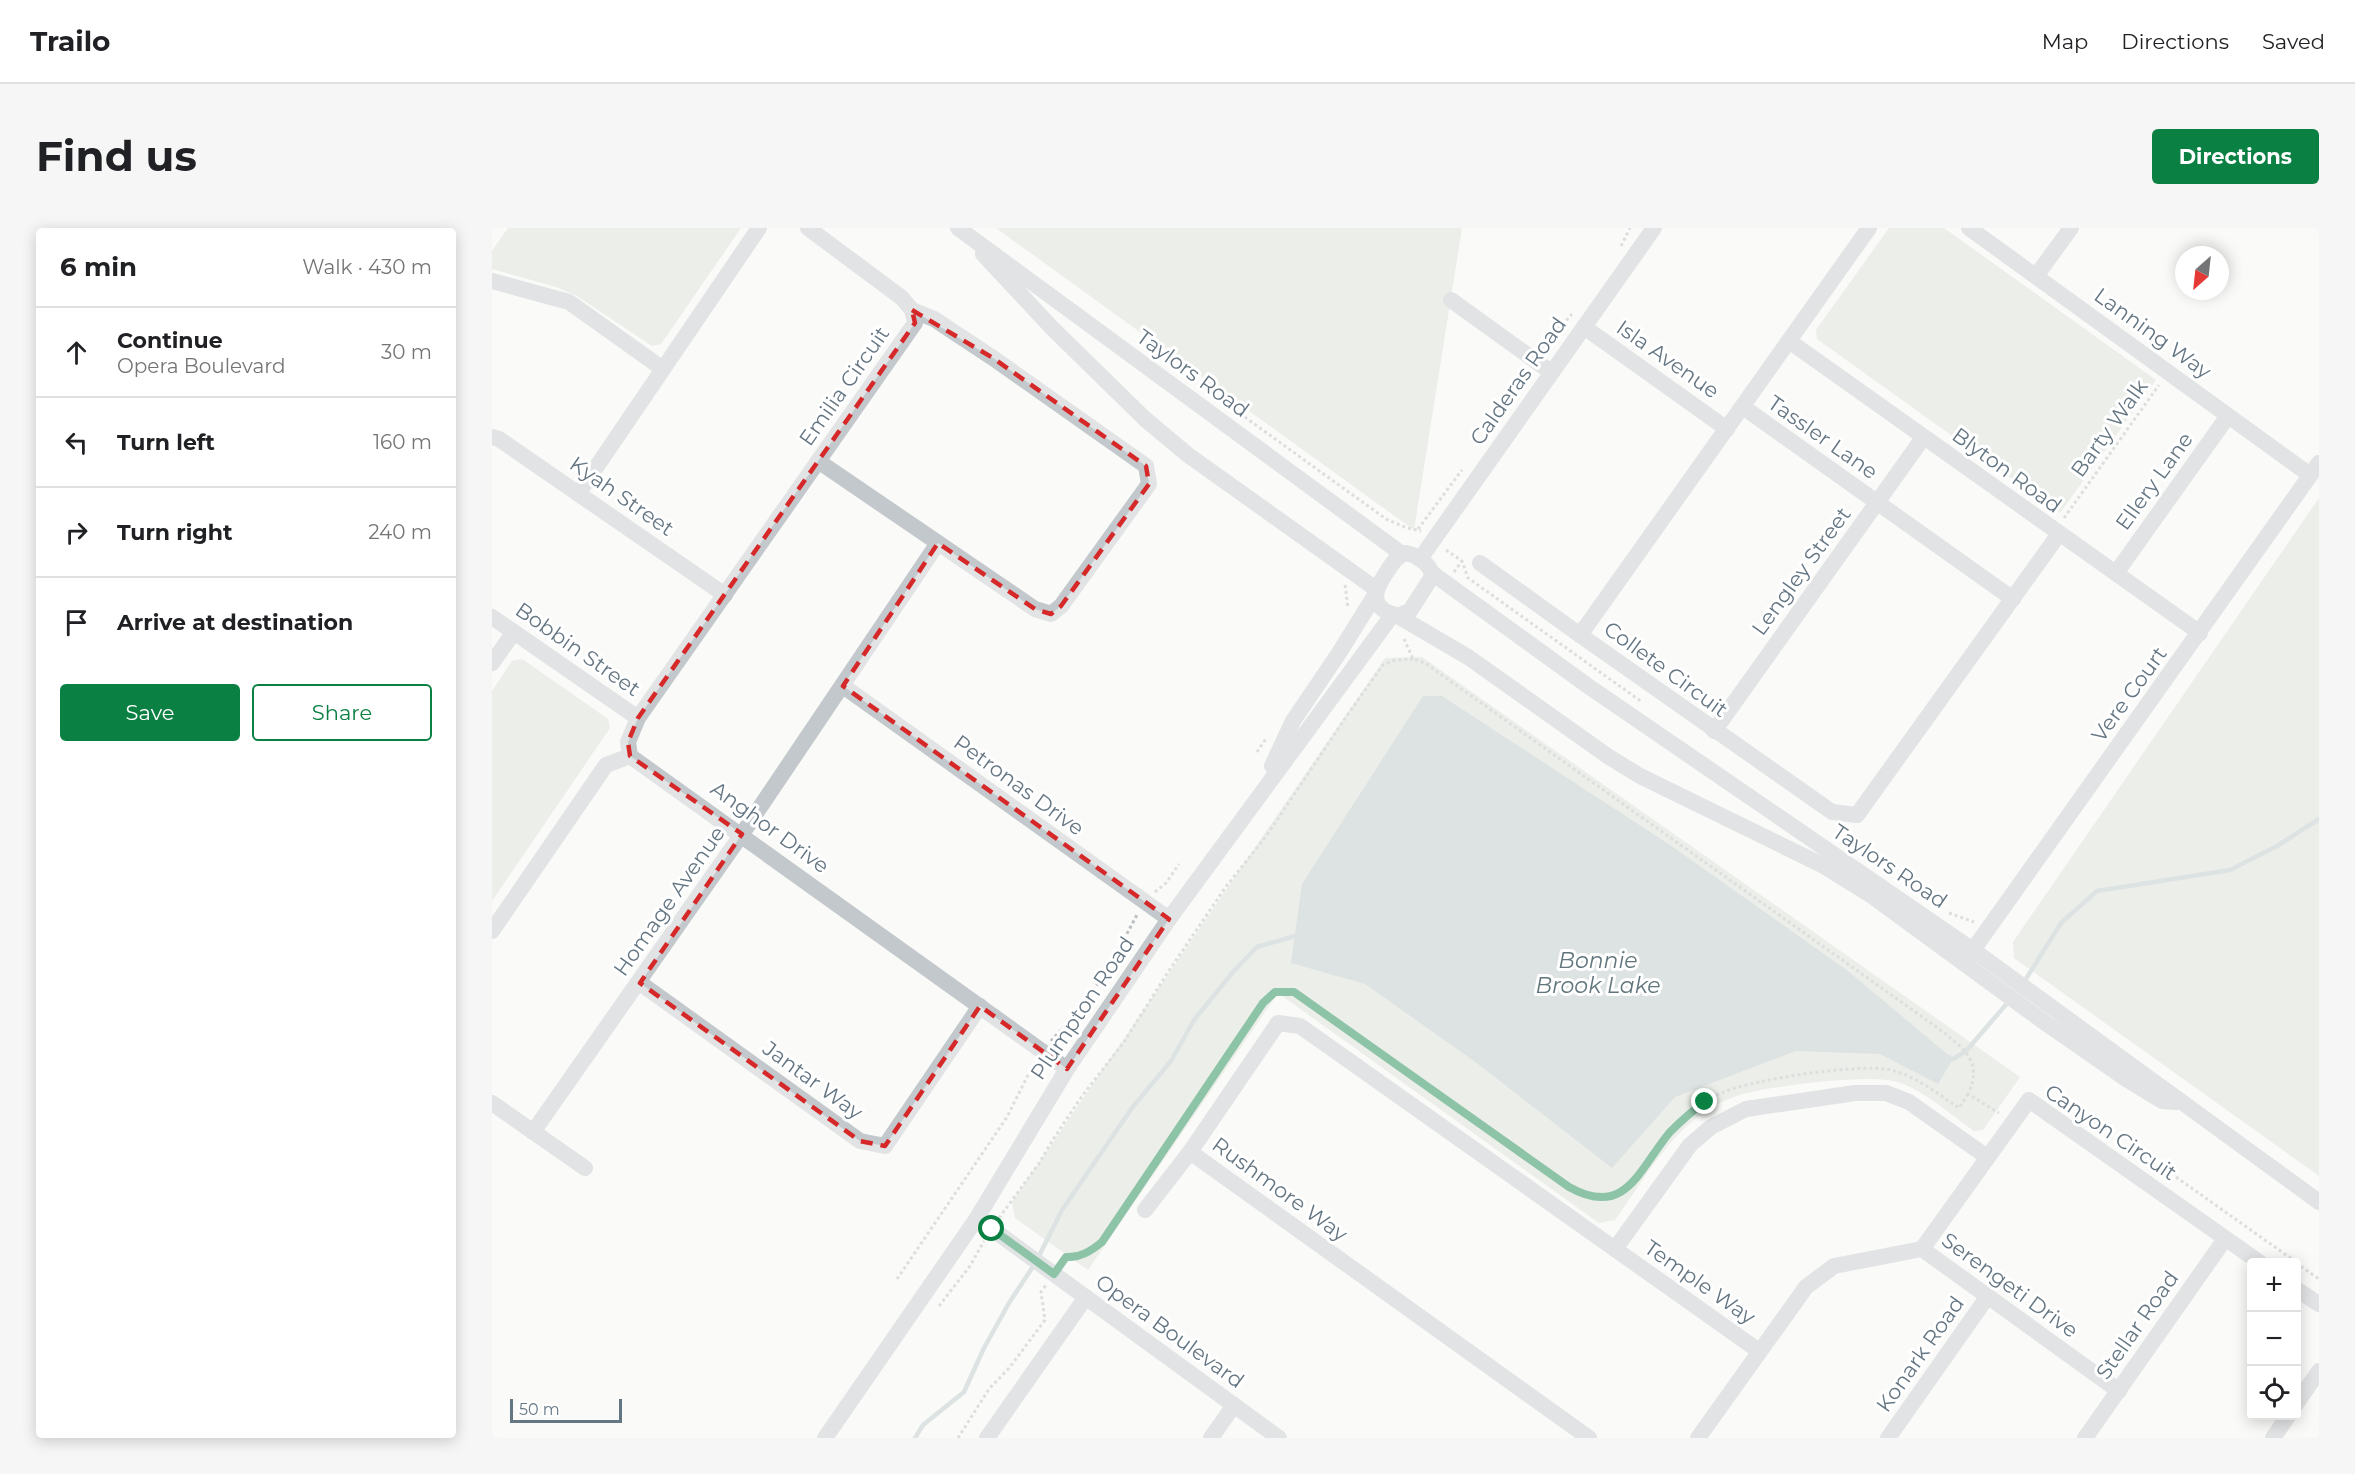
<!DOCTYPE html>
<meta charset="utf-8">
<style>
:root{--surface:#fff;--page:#f6f6f6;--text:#202124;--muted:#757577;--line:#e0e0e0;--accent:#0b8043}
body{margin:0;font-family:Montserrat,sans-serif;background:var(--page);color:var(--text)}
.controls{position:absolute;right:18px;bottom:18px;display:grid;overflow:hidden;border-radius:6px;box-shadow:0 3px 15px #0003}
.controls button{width:54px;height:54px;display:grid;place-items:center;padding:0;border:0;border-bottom:2px solid var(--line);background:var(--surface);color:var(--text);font:30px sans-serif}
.compass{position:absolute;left:1683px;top:18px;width:54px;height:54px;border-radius:50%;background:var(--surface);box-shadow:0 3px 15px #0003;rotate:207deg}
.scale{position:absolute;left:18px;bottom:15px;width:112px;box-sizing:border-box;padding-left:6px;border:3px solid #657683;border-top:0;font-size:16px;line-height:21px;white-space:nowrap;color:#657683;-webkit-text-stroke:4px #fff;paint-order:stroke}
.stop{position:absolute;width:18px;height:18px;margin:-14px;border:4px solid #0b8043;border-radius:50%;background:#fff}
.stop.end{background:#0b8043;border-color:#fff;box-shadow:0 2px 6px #0008}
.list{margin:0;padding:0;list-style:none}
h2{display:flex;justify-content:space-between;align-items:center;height:78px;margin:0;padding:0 24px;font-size:26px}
h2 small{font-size:20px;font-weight:400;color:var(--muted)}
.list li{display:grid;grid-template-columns:39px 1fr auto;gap:18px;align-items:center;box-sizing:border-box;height:90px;padding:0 24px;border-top:2px solid var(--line)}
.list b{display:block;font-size:22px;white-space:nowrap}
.list p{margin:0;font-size:20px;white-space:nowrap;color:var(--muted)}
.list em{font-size:20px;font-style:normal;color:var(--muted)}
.actions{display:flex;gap:12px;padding:18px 24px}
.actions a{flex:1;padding:14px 0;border:2px solid var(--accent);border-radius:6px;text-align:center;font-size:21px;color:var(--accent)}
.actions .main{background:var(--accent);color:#fff}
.icon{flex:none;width:33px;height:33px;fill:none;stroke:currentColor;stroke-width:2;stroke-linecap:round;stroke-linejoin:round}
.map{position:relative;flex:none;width:1827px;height:1210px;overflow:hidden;border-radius:6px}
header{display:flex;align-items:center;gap:36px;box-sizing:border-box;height:84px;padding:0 30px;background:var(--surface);border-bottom:2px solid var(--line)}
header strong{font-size:28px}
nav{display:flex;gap:33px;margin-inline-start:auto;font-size:21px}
.intro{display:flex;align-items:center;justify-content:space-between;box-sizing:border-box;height:144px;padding:0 36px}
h1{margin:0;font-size:42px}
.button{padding:15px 27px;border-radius:6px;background:var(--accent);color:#fff;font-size:21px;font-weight:700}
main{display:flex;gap:36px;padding:0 36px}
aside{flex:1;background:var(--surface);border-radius:6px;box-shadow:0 3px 15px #0003}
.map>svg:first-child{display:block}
.green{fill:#dadfd7}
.water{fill:#bbc7cb}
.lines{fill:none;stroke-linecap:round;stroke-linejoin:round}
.stream{stroke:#bbc7cb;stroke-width:4.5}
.path{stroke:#bbbfc2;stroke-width:3;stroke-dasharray:3 3;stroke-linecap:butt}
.minor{stroke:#c3c8cc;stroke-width:16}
.route{stroke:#0b8043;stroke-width:8}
.marked{fill:none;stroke:#d62828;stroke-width:4.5;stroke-dasharray:12 8;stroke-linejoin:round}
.labels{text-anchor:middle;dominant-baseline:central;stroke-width:6;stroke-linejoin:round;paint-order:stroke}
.street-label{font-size:21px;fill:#657683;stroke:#fff}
.water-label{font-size:22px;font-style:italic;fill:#60757c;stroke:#fff}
</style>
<header>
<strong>Trailo</strong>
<nav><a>Map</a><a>Directions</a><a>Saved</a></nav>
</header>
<div class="intro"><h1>Find us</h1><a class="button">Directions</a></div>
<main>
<aside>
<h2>6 min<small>Walk · 430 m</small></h2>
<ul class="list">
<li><svg class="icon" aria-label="ahead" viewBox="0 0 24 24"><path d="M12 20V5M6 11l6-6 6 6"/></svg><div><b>Continue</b><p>Opera Boulevard</p></div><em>30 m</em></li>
<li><svg class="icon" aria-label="left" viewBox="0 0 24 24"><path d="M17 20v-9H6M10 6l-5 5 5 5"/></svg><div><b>Turn left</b></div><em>160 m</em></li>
<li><svg class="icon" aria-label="right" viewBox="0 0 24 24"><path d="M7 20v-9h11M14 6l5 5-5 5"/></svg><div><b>Turn right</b></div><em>240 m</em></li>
<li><svg class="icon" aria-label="arrive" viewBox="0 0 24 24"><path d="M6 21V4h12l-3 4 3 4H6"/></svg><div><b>Arrive at destination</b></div></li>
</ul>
<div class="actions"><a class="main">Save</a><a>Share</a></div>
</aside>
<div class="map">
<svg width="1827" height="1210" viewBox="0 0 1827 1210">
<rect width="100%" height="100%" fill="#fafaf8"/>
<g class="green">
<polygon points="16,0 249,0 169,116 160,118 85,68 64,59 0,41 0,23"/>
<polygon points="504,0 970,0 922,302"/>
<polygon points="1397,0 1452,0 1664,152 1568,285 1325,111 1324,102"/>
<polygon points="1827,270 1827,948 1522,730 1521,714"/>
<path d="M930,429l598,420 -37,53 -9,1c-23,-16 -47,-38 -73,-48 -28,-11 -127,3 -158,11 -18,5 -35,14 -49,26 -31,24 -56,68 -79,100l-16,3 -321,-230 -190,277 -73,-52 -3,-16 373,-544z"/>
<polygon points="30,431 116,491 118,500 0,673 0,463 20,433"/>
</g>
<polygon class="water" points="931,468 950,468 1178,617 1356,743 1461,831 1446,856 1388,826 1304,823 1183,869 1120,940 982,833 873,756 799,735 810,656"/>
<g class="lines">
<g class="stream">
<polyline points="1532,754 1569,695 1605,663 1738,642 1785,618 1827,591"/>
<polyline points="1456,829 1461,831 1474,823 1518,772"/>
<polyline points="546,1030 570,982 640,880 679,833 702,792 741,744 765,719 803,708 808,708"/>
<polyline points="423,1210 431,1197 472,1164 492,1120 517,1075 542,1037"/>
</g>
<g class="path">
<polyline points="1129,18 1138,0"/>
<polyline points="1050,119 1080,86"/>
<polyline points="743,182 894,291 915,300 929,303"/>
<polyline points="997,205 1004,187 1034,145"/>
<polyline points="1572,290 1667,157"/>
<polyline points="926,301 970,242"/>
<polyline points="954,322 970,333 976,350 1150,474"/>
<polyline points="962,344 970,333"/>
<polyline points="853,357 856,380"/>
<path d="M912,411l9,20 12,4 517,368c23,19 41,31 26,63l31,19"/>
<polyline points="765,524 775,509"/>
<polyline points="663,664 674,655 687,636"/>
<polyline points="1457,685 1482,694"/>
<polyline points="559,813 588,781 616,741 646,685"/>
<polyline points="1684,949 1804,1034"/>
<polyline points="507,990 548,934 560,913 590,868 632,814 676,744 733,660 775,607 854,489 891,437 903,432 921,431"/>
<path d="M570,1035l4,-6c14,0 25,-6 36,-15l161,-239 12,-11h19l275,195c17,10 36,17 55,3 7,-5 12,-14 18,-21 15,-19 29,-39 47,-56 10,-8 23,-17 35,-21 31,-13 136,-29 167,-22 25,6 47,24 68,38l9,-14"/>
<polyline points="1804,1035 1827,1051"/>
<polyline points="405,1051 515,889 537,845 544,836"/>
<polyline points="447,1078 478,1038 492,1013"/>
<polyline points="466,1210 497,1161 518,1139 553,1092 549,1064 554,1057"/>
</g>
<g class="minor">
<polyline points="466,0 910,326"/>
<polyline points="1377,0 1088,407 1340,584 1365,587 1567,306"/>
<polyline points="1477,0 1818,247"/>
<polyline points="491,26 560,100 653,191 696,227 884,361"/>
<polyline points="1544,48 1579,0"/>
<polyline points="0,53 77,74 171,141"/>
<polyline points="959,72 1059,144"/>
<polyline points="1092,99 1235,201"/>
<polyline points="1297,113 1708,405"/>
<polyline points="1251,179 1521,371"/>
<polyline points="0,209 7,211 233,367"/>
<polyline points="326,233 543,381 559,386 569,378 657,256 654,238 501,130 442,91 420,82"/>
<polyline points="86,266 267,0"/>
<path d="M914,325c11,2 22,10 26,20l-1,5 -21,33 -12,5c-29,-8 -25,-23 -12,-43 6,-9 10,-17 20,-20z"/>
<polyline points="928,331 1162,0"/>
<polyline points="988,335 1088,407"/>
<polyline points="940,345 1096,458 1481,722 1827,974"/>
<polyline points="1624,345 1736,188"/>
<polyline points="906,388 976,429 1117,529 1148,548 1330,637 1380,668 1552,794 1634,851 1670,873 1684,874"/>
<polyline points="0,389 146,490"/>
<polyline points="0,435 22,404"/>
<polyline points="351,458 677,691"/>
<polyline points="1222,503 1431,210"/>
<polyline points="138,528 136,514 146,490 423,95 420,82 410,70 316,0"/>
<polyline points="780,538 801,493 847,425 883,367"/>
<polyline points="0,703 114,537 138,528 575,841"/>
<polyline points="1481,722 1827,235"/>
<polyline points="148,755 368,913 393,918 488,778"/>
<polyline points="0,875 93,940"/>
<polyline points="41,904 250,606 446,315"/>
<polyline points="653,982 698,924"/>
<polyline points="485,990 787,1210"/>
<polyline points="1123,1021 1198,917 1219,899 1254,881 1363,865 1394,865 1417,874 1495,929"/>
<polyline points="1430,1021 1537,872 1767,1034"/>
<polyline points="1804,1061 1827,1076"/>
<polyline points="1804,1176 1827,1143"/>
<polyline points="333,1210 485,990 575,841 677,691 901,386"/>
<polyline points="495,1210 594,1069"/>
<polyline points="719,1210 742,1177"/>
<polyline points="1097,1210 698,924 786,795 808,798 1267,1123"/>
<polyline points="1206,1210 1314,1059 1342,1038 1430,1021 1627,1163"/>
<polyline points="1396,1210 1496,1068"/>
<polyline points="1593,1210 1733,1011"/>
<polyline points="1781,1210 1796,1188"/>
</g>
</g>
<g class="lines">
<path class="route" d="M500,1001l62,45 12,-17c14,1 25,-6 36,-15l161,-239 12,-11h19l275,195c57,32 70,-18 101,-55 11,-11 22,-21 35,-30"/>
</g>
<path d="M0 0H1827V1210H0ZM420,82l81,48 153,108 3,18 -88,122 -10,8 -16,-5 -97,-66 -95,143 326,233 -102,150 -87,-63 -95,140 -25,-5 -220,-158 102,-149 -112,-78 -2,-14 10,-24 277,-395z" fill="#fafaf8" fill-opacity=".55" fill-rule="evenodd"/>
<path class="marked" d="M420,82l81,48 153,108 3,18 -88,122 -10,8 -16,-5 -97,-66 -95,143 326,233 -102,150 -87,-63 -95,140 -25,-5 -220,-158 102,-149 -112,-78 -2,-14 10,-24 277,-395z"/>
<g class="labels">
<g class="street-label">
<text transform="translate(1661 105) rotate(36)">Lanning Way</text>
<text transform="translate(1176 131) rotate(35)">Isla Avenue</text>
<text transform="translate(701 145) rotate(36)">Taylors Road</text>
<text transform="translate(1026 153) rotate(-55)">Calderas Road</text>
<text transform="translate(352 158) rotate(-55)">Emilia Circuit</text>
<text transform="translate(1617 200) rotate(-54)">Barty Walk</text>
<text transform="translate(1331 209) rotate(35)">Tassler Lane</text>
<text transform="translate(1515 242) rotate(36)">Blyton Road</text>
<text transform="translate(1662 253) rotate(-54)">Ellery Lane</text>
<text transform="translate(130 268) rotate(35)">Kyah Street</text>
<text transform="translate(1309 343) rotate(-54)">Lengley Street</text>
<text transform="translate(86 421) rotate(35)">Bobbin Street</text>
<text transform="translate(1174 441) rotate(36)">Collete Circuit</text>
<text transform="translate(1637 466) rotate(-54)">Vere Court</text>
<text transform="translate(527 557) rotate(36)">Petronas Drive</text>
<text transform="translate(278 599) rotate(36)">Anghor Drive</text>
<text transform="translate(1398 638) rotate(34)">Taylors Road</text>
<text transform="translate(177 673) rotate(-55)">Homage Avenue</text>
<text transform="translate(590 780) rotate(-56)">Plumpton Road</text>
<text transform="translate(321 852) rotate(36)">Jantar Way</text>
<text transform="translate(1619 904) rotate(34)">Canyon Circuit</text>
<text transform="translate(788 961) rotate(36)">Rushmore Way</text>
<text transform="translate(1208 1054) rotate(35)">Temple Way</text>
<text transform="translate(1518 1057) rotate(36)">Serengeti Drive</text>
<text transform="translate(1645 1097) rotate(-55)">Stellar Road</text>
<text transform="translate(678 1103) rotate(36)">Opera Boulevard</text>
<text transform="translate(1428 1126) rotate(-55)">Konark Road</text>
</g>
<g class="water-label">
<text x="1106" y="732">Bonnie<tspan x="1106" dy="25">Brook Lake</tspan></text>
</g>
</g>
</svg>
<div class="controls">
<button>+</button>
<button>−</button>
<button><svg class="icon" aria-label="locate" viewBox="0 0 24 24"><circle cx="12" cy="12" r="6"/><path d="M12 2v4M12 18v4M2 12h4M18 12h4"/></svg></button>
</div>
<svg class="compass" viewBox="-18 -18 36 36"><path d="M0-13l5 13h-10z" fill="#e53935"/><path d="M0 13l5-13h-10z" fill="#757577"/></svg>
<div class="scale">50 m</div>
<div class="stop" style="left:500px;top:1001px"></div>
<div class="stop end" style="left:1213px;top:874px"></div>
</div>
</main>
